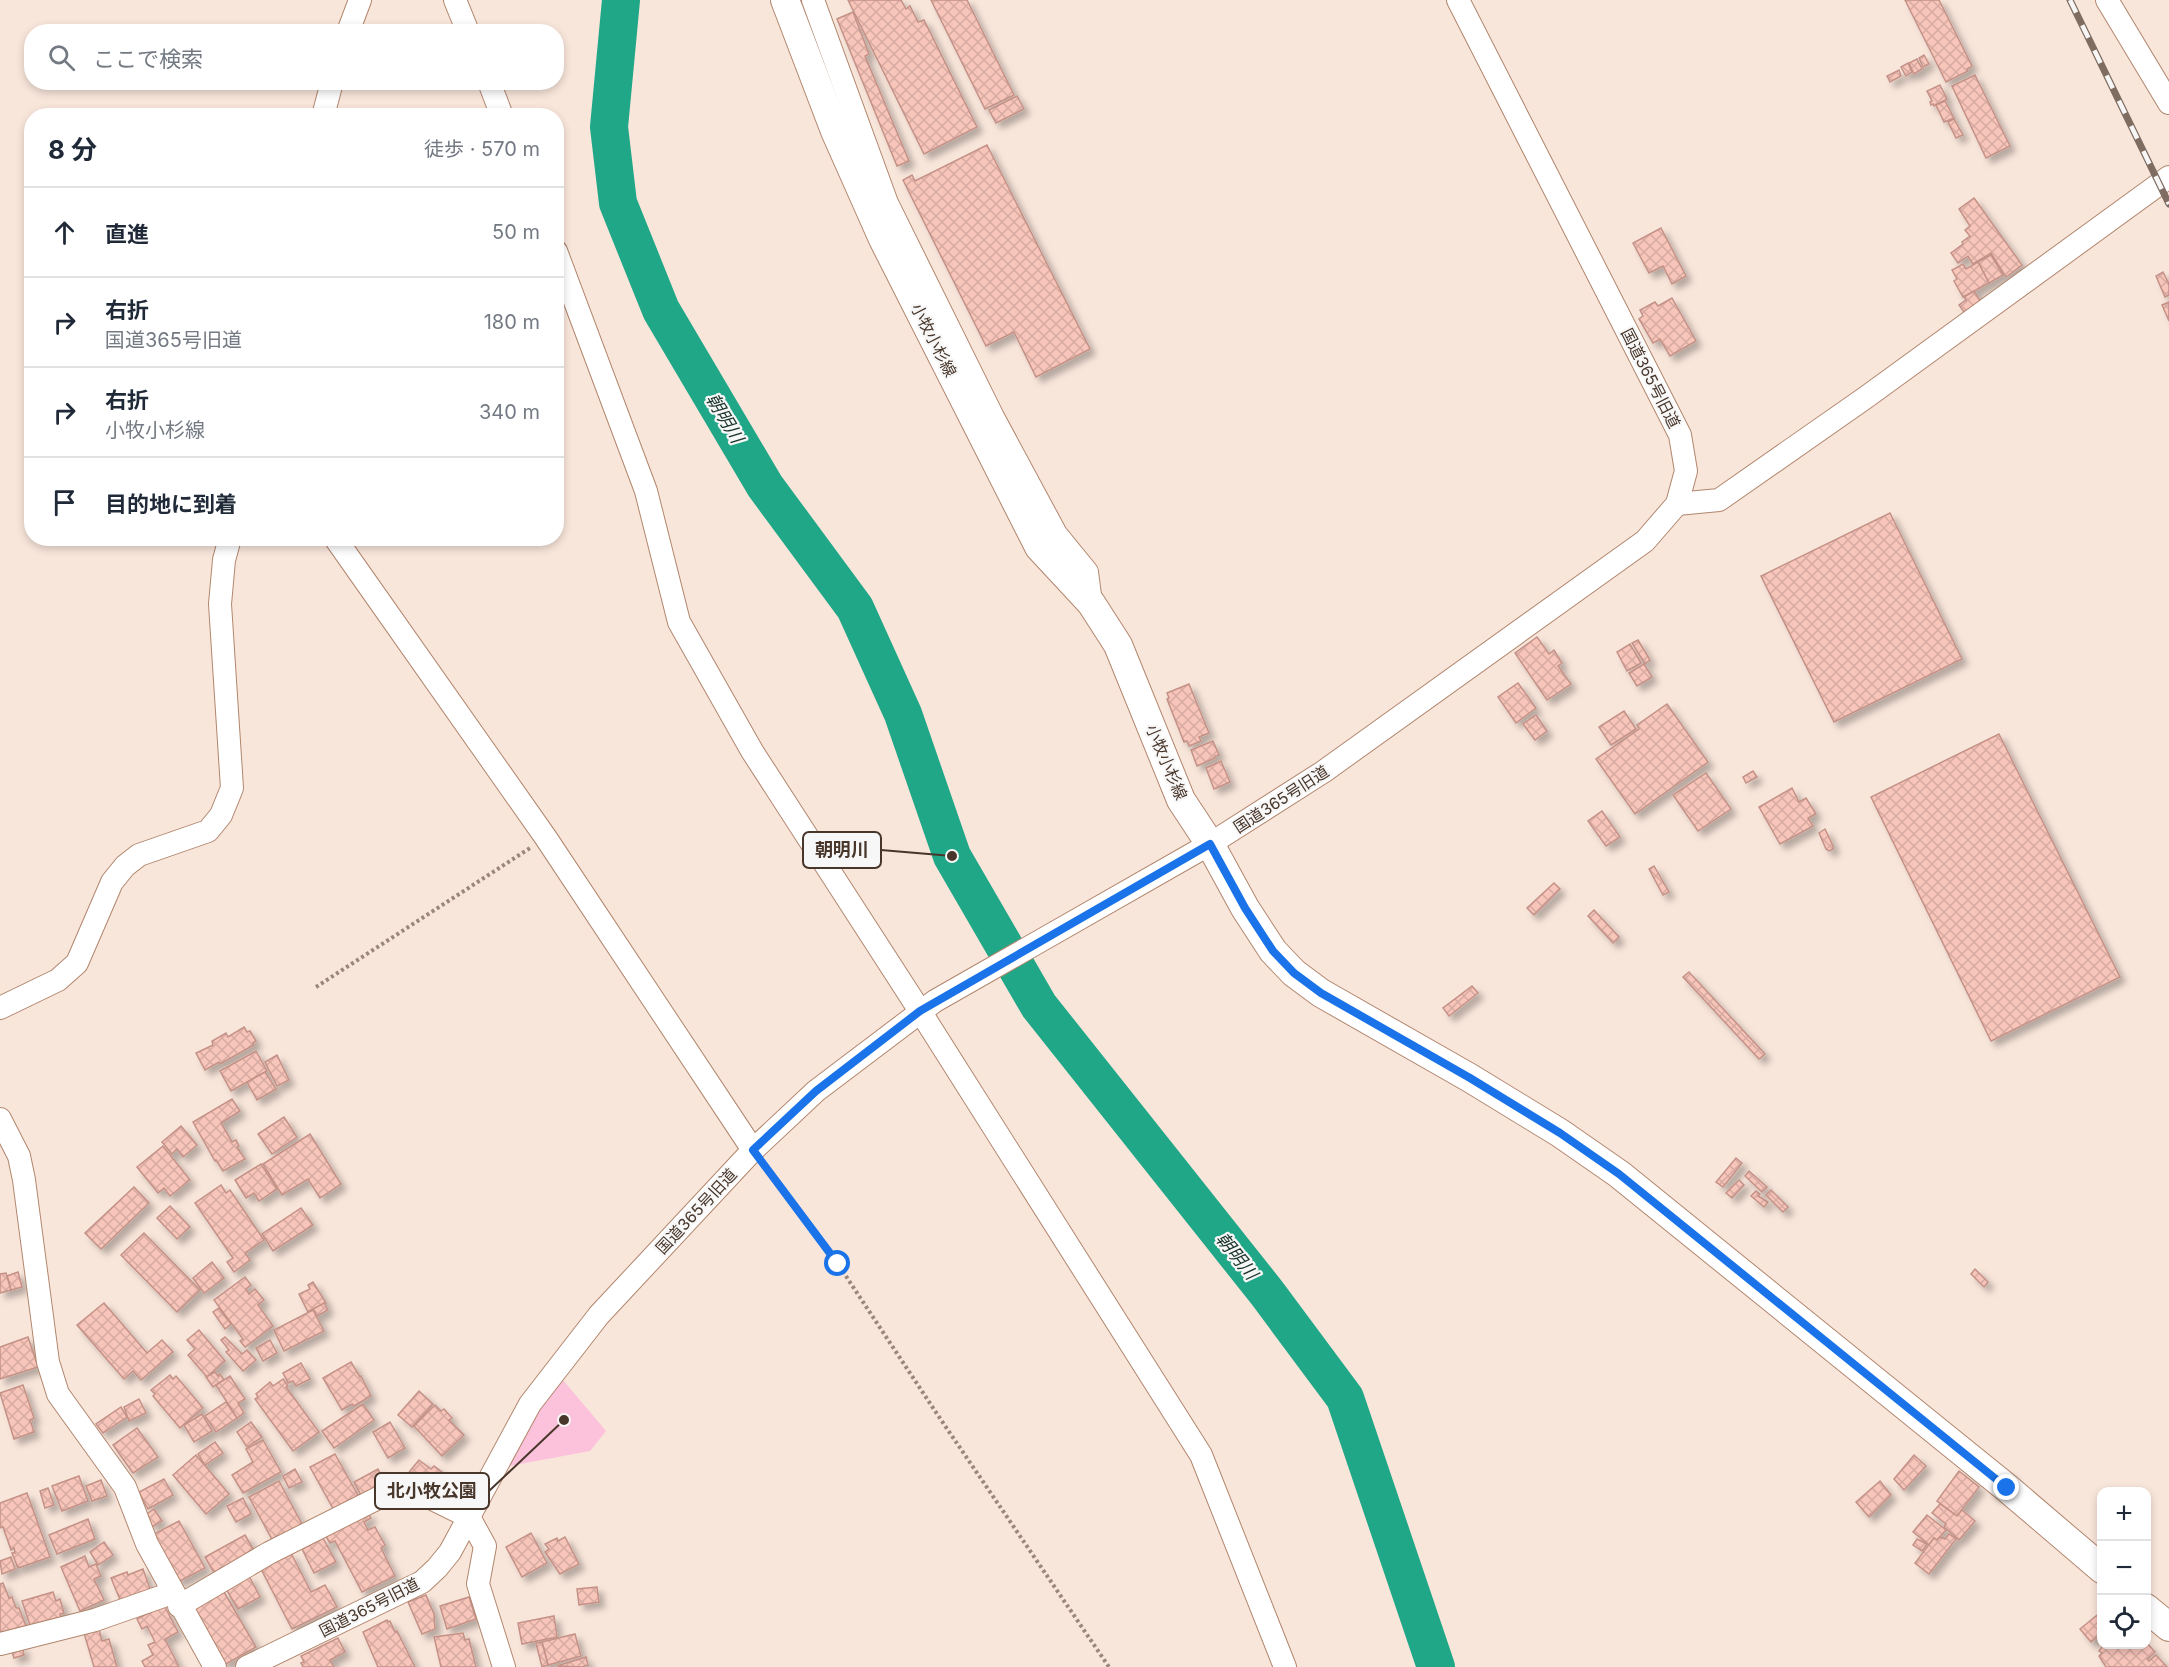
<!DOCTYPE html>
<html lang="ja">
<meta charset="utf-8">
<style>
:root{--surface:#fff;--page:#f2f2f3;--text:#1f2937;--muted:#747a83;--line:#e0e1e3}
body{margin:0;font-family:Inter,"Noto Sans JP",sans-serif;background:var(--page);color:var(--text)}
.controls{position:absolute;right:18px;bottom:18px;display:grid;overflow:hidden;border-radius:12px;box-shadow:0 3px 9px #0003}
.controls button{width:54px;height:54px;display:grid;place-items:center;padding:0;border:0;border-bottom:2px solid var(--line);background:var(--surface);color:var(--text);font:30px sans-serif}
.stop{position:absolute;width:18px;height:18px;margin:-14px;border:4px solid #1a73e8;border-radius:50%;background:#fff}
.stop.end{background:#1a73e8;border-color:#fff;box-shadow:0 2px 6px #0008}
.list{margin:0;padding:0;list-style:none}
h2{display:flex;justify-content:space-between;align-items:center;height:78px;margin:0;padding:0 24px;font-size:26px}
h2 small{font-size:20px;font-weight:400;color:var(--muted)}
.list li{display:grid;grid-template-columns:39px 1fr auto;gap:18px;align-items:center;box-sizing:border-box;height:90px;padding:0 24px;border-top:2px solid var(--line)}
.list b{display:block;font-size:22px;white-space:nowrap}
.list p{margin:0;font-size:20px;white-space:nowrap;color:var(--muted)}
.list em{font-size:20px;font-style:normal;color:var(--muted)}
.icon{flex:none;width:33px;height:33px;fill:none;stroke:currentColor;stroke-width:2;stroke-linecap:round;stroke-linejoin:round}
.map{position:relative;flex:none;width:2169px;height:1667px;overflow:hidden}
.search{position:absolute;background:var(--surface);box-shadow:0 3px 9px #0003;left:24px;top:24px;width:540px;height:66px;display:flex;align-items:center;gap:15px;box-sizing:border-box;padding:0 21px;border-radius:24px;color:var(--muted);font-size:22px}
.panel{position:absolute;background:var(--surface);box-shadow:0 3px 9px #0003;left:24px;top:108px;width:540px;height:438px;border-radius:24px}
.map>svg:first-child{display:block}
.green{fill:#fdc2db}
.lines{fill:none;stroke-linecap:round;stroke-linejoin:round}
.river{stroke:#20a787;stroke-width:38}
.building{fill:url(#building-cross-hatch);stroke:#c49187;stroke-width:1.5;filter:url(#shadow)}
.minor-casing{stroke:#b1866d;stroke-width:24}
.major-casing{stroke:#b1866d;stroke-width:30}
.path{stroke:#9a877c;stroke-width:4;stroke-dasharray:3 3;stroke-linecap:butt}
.minor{stroke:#fff;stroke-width:22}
.major{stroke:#fff;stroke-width:28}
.rail-casing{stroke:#7f6d62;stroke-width:7}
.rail{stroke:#f7f7f7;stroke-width:4.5;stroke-dasharray:14;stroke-linecap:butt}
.route{stroke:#1a73e8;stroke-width:8}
.labels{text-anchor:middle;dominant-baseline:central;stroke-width:4.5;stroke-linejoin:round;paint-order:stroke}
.street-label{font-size:16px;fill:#48362b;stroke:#f7f7f7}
.water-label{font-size:18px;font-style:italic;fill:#1b352d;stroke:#f7f7f7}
.leader{fill:none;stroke:#48362b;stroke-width:2}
.callout-dot{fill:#48362b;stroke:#f7f7f7;stroke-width:2}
.callout{fill:#f7f7f7;stroke:#48362b;stroke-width:2}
.callout-label{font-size:18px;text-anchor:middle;font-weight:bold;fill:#48362b}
</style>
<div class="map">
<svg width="2169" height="1667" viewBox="0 0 2169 1667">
<defs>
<pattern id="building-cross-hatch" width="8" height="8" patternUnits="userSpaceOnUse" patternTransform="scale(1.5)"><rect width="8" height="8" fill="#f8c5bb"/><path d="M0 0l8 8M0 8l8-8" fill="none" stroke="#d6aaa1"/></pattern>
<filter id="shadow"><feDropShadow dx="5.5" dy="5.5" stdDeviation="3" flood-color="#0004"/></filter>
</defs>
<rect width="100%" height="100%" fill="#f9e6db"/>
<polygon class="green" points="563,1380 606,1431 590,1451 504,1467 536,1410"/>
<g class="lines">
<polyline class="river" points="621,0 609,127 618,203 661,310 765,486 855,608 903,714 952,856 1039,1006 1267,1293 1345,1398 1436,1667"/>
</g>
<g class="building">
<polygon points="848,0 901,0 906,9 910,6 918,22 924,20 977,127 924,154"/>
<polygon points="931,0 967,0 1014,95 985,109"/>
<polygon points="1905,0 1939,0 1972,66 1967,69 1968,71 1946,82"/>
<polygon points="853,12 869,54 865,56 909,161 897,166 837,19"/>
<polygon points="1924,55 1929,64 1923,67 1919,58"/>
<polygon points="1917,59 1922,69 1914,74 1909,63"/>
<polygon points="1908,63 1912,72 1906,76 1901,67"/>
<polygon points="1899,70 1901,76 1890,82 1887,76"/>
<polygon points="1975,75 2010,146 1986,158 1952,86"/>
<polygon points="1940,85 1947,99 1934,106 1933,104 1931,105 1930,102 1932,101 1927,91"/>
<polygon points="1017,96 1024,109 996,123 989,110"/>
<polygon points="1945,101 1954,118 1944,122 1936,105"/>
<polygon points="1954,119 1963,135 1956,138 1948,122"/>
<polygon points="987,145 1090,349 1036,377 1014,332 986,346 903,180 912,175 915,181"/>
<polygon points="1974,198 2022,265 2006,277 1991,253 1973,264 1968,256 1958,263 1951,253 1963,244 1962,242 1970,236 1965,230 1970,226 1959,209"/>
<polygon points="1661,228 1686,276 1672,284 1663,266 1649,273 1633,243"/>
<polygon points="1991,255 2003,275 1989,283 1978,262"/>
<polygon points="1978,262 1989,283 1963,297 1954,281 1957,279 1952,270 1963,264 1966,269"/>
<polygon points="2163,272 2169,284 2169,295 2165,297 2156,276"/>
<polygon points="1974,291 1981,302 1964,312 1959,305 1966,300 1964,297"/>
<polygon points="1672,298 1696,341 1670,356 1660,339 1653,343 1639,319 1643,316 1640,310 1655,302 1658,306"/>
<polygon points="2169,302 2169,321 2162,305"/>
<polygon points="1890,513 1962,659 1834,722 1761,576"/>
<polygon points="1537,637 1549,654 1554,650 1562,663 1558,666 1571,684 1547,700 1515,653"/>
<polygon points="1638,640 1650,660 1645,664 1632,643"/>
<polygon points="1630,644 1641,663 1627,671 1617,652"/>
<polygon points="1644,664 1652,677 1637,686 1629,673"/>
<polygon points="1518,683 1536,708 1516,723 1498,697"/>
<polygon points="1189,684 1209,733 1199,737 1201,741 1189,746 1187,741 1184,742 1167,699 1169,698 1167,693"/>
<polygon points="1667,704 1708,762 1635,814 1596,759 1639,729 1637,725"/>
<polygon points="1624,711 1636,729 1611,745 1599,727"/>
<polygon points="1536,715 1547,731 1535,740 1523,724"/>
<polygon points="1999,734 2120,977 1991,1041 1871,797"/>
<polygon points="1213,741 1219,755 1215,756 1215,758 1197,766 1191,750"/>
<polygon points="1221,761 1230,782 1214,789 1206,768"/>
<polygon points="1753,771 1757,777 1746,783 1743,777"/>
<polygon points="1706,773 1731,809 1698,831 1673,795"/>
<polygon points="1792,788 1799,802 1806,798 1816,814 1808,818 1813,826 1780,844 1759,807"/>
<polygon points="1602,811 1620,837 1606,846 1588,821"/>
<polygon points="1825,829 1833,846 1833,849 1829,851 1826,849 1819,833"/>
<polygon points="1654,866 1669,892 1663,895 1649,869"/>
<polygon points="1554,883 1560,889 1534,915 1527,908"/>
<polygon points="1594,910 1619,937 1613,943 1588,916"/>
<polygon points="1689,972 1765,1054 1759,1059 1683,977"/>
<polygon points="1472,986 1478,993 1449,1016 1443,1008"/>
<polygon points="244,1027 247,1032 250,1031 256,1041 253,1043 254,1045 220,1064 219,1062 205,1070 196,1053 213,1045 212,1041 226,1033 228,1037"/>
<polygon points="256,1051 267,1071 231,1091 220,1071"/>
<polygon points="277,1055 289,1080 277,1086 265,1062"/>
<polygon points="265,1072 276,1089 257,1100 247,1082"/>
<polygon points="232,1099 240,1111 221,1123 232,1142 236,1140 239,1146 237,1147 245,1159 223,1171 216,1160 215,1161 193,1122"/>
<polygon points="284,1117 297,1137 272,1154 258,1134"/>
<polygon points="181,1126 197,1145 183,1157 177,1149 172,1154 162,1142"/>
<polygon points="310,1134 341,1184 320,1198 308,1179 282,1195 263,1164"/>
<polygon points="163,1146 190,1180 170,1196 164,1188 158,1193 137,1167"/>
<polygon points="1736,1158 1742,1163 1723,1187 1716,1182"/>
<polygon points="261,1164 277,1189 259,1201 254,1193 246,1198 235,1180"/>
<polygon points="1749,1171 1767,1187 1762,1192 1745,1176"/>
<polygon points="1739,1180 1744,1185 1732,1198 1726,1193"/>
<polygon points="221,1185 226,1193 230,1190 264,1240 245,1253 250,1260 234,1272 227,1262 233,1258 195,1203"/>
<polygon points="134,1187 149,1203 101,1249 85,1233"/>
<polygon points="1771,1190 1788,1207 1783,1212 1766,1195"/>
<polygon points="1756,1191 1760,1194 1758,1196 1768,1202 1764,1207 1751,1196"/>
<polygon points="170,1206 190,1227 177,1239 157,1218"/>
<polygon points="301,1208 313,1225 273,1251 262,1234"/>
<polygon points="144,1233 200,1290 177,1312 121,1255"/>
<polygon points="212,1262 224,1278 204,1293 193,1278"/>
<polygon points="1975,1269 1988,1282 1984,1287 1971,1274"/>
<polygon points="18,1272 22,1287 11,1290 7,1276"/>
<polygon points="6,1273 11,1290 0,1293 0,1274"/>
<polygon points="245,1277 251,1285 246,1289 249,1294 255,1289 264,1300 258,1305 273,1326 245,1347 240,1341 243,1339 214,1300"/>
<polygon points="313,1282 326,1303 308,1312 299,1294 310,1289 308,1285"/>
<polygon points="104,1303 147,1353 162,1340 173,1352 141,1380 133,1371 124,1379 77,1325"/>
<polygon points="324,1303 328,1310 317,1316 313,1309"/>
<polygon points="219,1308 231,1324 225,1329 213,1312"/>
<polygon points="313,1310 324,1331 284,1351 274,1330"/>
<polygon points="199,1330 225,1361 207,1377 188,1355 195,1349 187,1340"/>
<polygon points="28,1337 38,1367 0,1379 0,1347"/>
<polygon points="225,1337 242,1354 247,1350 256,1360 243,1371 226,1352 229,1350 221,1340"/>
<polygon points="270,1340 277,1353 263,1361 256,1348"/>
<polygon points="351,1362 360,1377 361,1376 371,1396 354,1406 352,1404 342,1410 323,1378"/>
<polygon points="301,1363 310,1379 296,1386 293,1381 288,1383 283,1373"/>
<polygon points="215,1372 218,1376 220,1374 224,1380 213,1387 206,1377"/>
<polygon points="170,1375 173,1379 176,1376 203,1408 180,1428 153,1396 155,1394 151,1390"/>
<polygon points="230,1376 245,1399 238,1403 244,1413 237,1418 216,1385"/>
<polygon points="283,1379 288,1386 286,1387 319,1432 293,1451 255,1399 258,1397 256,1394 270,1382 273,1386"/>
<polygon points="23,1385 34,1418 30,1420 34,1432 14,1439 0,1393"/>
<polygon points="419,1391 433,1404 412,1427 398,1415"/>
<polygon points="139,1399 146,1413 129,1421 124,1407"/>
<polygon points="226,1402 237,1418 216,1432 205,1416"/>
<polygon points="363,1404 374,1420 334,1448 322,1431"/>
<polygon points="435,1405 441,1411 444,1409 452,1418 449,1420 464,1435 442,1456 414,1426"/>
<polygon points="121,1407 127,1417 103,1433 96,1424"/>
<polygon points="202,1414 212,1431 194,1442 184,1425"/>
<polygon points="251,1422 262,1437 247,1447 237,1432"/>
<polygon points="390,1422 405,1448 388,1458 373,1432"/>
<polygon points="137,1428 158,1457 133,1473 113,1445"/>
<polygon points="263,1440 281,1472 243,1493 232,1475 253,1462 246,1449"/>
<polygon points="215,1442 223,1453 205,1465 198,1454"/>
<polygon points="335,1454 360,1499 335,1512 310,1467"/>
<polygon points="196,1455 229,1494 206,1514 173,1475"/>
<polygon points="1914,1455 1926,1466 1904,1490 1894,1479"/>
<polygon points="419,1460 431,1469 434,1466 458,1484 446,1499 422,1481 419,1486 406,1476"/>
<polygon points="295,1469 302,1482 289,1488 283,1476"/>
<polygon points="378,1469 385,1483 362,1497 354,1482"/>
<polygon points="1959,1471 1979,1487 1957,1516 1937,1501"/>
<polygon points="79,1476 88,1501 62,1511 52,1486"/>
<polygon points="164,1479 173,1495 148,1509 139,1492"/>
<polygon points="101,1480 107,1496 92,1501 86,1486"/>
<polygon points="279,1481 304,1528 274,1543 249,1497"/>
<polygon points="1880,1481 1891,1495 1869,1517 1856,1502"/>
<polygon points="48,1488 54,1505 45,1508 40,1491"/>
<polygon points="27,1493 50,1557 18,1568 12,1553 15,1553 14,1548 11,1550 3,1527 0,1528 0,1503"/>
<polygon points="243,1498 251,1514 236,1522 227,1506"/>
<polygon points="1940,1504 1957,1516 1962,1510 1975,1521 1959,1540 1944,1527 1946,1524 1932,1513"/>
<polygon points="154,1509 162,1521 152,1527 145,1515"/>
<polygon points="367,1512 371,1518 364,1522 368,1530 375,1527 385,1545 381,1548 395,1576 362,1592 335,1541 330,1543 325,1535"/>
<polygon points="1927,1515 1946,1530 1937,1540 1934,1538 1929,1545 1913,1532"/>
<polygon points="88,1519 95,1539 57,1554 49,1535"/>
<polygon points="179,1521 205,1568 178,1582 152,1535"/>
<polygon points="531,1533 547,1563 522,1577 506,1547"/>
<polygon points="1949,1534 1956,1539 1929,1574 1915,1563 1934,1538 1937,1540 1940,1537 1945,1539"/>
<polygon points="245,1535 256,1554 216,1576 205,1557"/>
<polygon points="565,1537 579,1564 560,1574 545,1552 549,1549 545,1544 557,1538 558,1541"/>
<polygon points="323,1538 336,1562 314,1573 302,1549"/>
<polygon points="1917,1539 1927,1544 1922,1551 1913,1545"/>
<polygon points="104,1542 113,1555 98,1565 90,1552"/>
<polygon points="291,1553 311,1592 325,1585 337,1607 292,1629 261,1569"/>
<polygon points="85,1556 89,1567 96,1564 101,1576 94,1579 104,1600 80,1611 61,1567"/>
<polygon points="11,1557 15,1569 2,1574 0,1561"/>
<polygon points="143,1569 150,1589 121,1602 111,1578 127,1572 128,1575"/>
<polygon points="249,1576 260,1597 238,1609 226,1589"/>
<polygon points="3,1583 9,1598 12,1597 16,1608 19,1608 26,1626 0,1635 0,1584"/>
<polygon points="597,1587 599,1602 579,1605 577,1589"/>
<polygon points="53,1592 56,1601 60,1599 64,1613 60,1614 61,1618 31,1628 22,1601"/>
<polygon points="224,1592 256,1647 224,1665 193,1610"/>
<polygon points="426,1595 434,1614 435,1629 422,1634 408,1602"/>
<polygon points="469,1597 476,1619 447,1629 440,1606"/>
<polygon points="164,1605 178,1632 165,1639 179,1667 145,1667 142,1661 153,1655 148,1645 155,1642 147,1626 142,1629 137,1619"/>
<polygon points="2102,1611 2102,1633 2091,1642 2080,1629"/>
<polygon points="554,1616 557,1637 522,1644 518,1623"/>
<polygon points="387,1620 388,1622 390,1621 395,1632 397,1631 415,1667 378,1667 363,1632"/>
<polygon points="99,1629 102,1641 109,1639 117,1667 94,1667 84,1633"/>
<polygon points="463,1633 465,1640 469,1639 476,1667 441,1667 434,1637"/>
<polygon points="575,1634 581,1656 548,1665 542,1642"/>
<polygon points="338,1638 345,1652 330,1660 334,1667 303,1667 301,1663 304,1662 301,1656"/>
<polygon points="542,1642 548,1665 542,1667 536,1643"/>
<polygon points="2146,1642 2155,1652 2147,1659 2149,1661 2156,1655 2167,1667 2106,1667 2099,1656 2102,1653 2099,1651 2104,1644 2122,1644 2125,1648 2130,1644 2137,1644 2140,1647 2146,1644"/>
<polygon points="22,1646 24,1655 14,1658 11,1649"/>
<polygon points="586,1657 588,1665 582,1667 557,1666"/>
</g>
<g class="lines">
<g class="minor-casing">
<g id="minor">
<polyline points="455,0 468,32"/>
<polyline points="813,0 887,203 993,417 1056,534 1087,572 1091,603"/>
<polyline points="2107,0 2169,103"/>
<polyline points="348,32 360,0"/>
<polyline points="489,82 502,116"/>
<polyline points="323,116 332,82"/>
<polyline points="556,251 646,491 679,622 752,751 920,1011 1201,1455 1285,1667"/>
<polyline points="1677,504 1719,500 1865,398 2169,177"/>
<polyline points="335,538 546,838 753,1150"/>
<polyline points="0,1008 58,980 77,963 112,882 125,866 139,855 208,831 221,815 232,788 220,604 224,560 230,538"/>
<polyline points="0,1119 19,1156 24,1180 48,1362 58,1394 125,1487 147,1544 215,1667"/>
<polyline points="179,1606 269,1553 404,1485 469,1517 485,1546 478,1584 504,1667"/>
<polyline points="0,1644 95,1620 172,1593"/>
<polyline points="247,1667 422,1582 437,1568 450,1552 530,1404 599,1315 753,1150 816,1091 935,1001 1210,844 1323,772 1645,541 1677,504 1686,471 1680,435 1458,0"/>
</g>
</g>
<g class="major-casing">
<g id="major">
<polyline points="785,0 835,131 883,239 1039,547 1091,603 1118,645 1181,800 1210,844 1245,908 1273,951 1294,973 1321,993 1470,1078 1560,1133 1619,1174 2007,1488 2102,1569"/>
<polyline points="2146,1608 2169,1627"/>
</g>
</g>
<g class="path">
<polyline points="316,987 530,848"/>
<polyline points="764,1165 838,1264 935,1411 1109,1667"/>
</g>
<use href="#minor" class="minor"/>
<use href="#major" class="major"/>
<g class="rail-casing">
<polyline id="rail" points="2070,0 2169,204"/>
</g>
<use href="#rail" class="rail"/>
</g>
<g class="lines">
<polyline class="route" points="838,1264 753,1150 816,1091 920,1011 1210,844 1245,908 1273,951 1294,973 1321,993 1470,1078 1560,1133 1619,1174 2007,1488"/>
</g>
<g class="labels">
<g class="street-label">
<text transform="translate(934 340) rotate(63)">小牧小杉線</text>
<text transform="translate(1651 378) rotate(63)">国道365号旧道</text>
<text transform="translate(1167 762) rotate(67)">小牧小杉線</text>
<text transform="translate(1281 799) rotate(-33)">国道365号旧道</text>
<text transform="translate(696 1211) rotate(-47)">国道365号旧道</text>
<text transform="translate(369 1607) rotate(-27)">国道365号旧道</text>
</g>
<g class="water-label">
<text transform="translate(725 418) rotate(59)">朝明川</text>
<text transform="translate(1237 1256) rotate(51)">朝明川</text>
</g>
</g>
<path class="leader" d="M952 856L881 850M564 1420L489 1491"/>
<g class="callout-dot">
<circle cx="952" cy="856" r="6"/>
<circle cx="564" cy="1420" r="6"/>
</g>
<g class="callout">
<rect x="803" y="832" width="78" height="36" rx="6"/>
<rect x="375" y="1473" width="114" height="36" rx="6"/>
</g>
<g class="callout-label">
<text x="842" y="856">朝明川</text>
<text x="432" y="1497">北小牧公園</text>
</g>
</svg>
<div class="controls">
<button>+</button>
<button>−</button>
<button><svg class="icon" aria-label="locate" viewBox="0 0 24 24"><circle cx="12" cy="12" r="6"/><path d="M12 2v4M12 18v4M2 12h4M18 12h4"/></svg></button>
</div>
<div class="stop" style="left:838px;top:1264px"></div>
<div class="stop end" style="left:2007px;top:1488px"></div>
<div class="search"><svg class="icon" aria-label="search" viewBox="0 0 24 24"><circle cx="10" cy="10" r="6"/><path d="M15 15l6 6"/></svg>ここで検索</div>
<section class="panel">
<h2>8 分<small>徒歩 · 570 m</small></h2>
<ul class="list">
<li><svg class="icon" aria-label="ahead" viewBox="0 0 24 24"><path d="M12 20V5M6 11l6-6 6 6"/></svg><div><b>直進</b></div><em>50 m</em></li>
<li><svg class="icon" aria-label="right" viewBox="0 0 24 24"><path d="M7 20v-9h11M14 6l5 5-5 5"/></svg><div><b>右折</b><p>国道365号旧道</p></div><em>180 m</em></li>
<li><svg class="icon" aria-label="right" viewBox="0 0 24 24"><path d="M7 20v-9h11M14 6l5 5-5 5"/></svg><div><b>右折</b><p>小牧小杉線</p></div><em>340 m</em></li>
<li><svg class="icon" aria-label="arrive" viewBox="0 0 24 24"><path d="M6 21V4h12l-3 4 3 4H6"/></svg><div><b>目的地に到着</b></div></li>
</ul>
</section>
</div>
